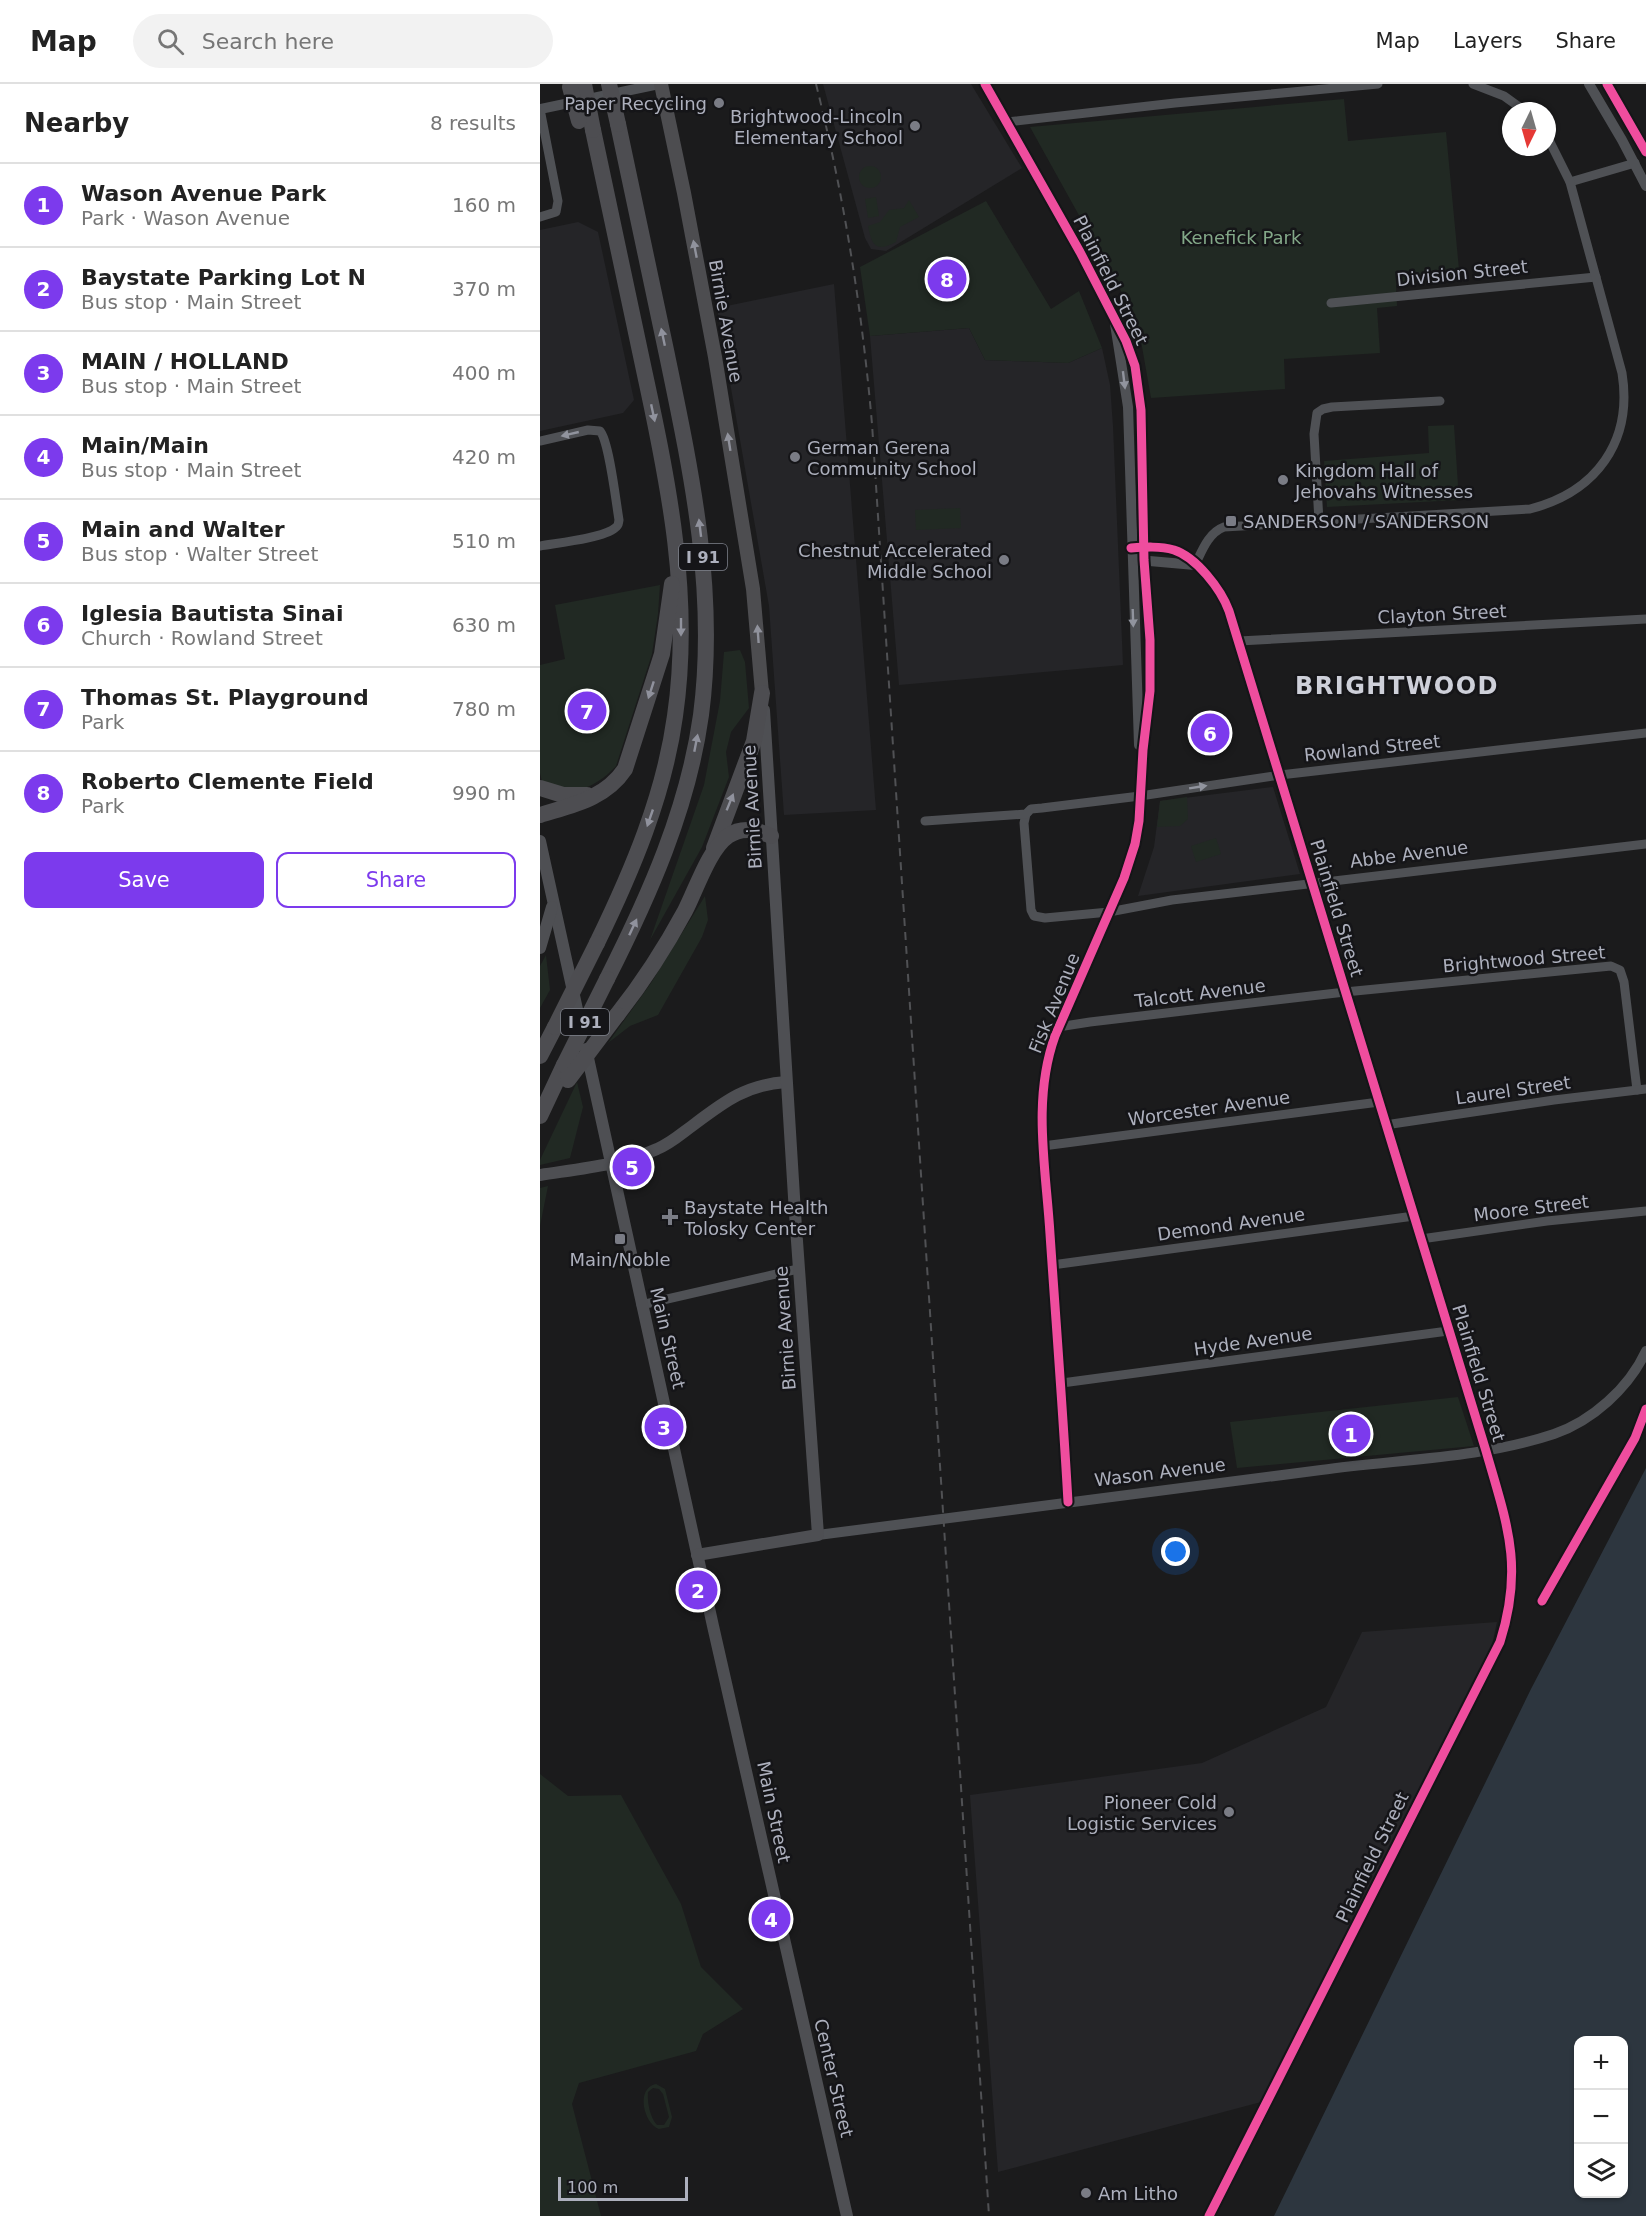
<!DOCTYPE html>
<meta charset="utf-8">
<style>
:root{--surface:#fff;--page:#f2f2f2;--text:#222;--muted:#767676;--line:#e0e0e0;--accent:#7c3aed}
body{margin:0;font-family:"DejaVu Sans",sans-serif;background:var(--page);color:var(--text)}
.controls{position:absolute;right:18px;bottom:18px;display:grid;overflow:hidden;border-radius:12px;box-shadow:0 2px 4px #0004}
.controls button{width:54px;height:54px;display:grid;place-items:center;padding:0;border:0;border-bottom:2px solid var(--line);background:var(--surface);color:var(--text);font:30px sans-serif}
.compass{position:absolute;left:962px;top:18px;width:54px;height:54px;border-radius:50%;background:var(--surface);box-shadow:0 2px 4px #0004;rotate:185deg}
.scale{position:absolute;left:18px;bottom:15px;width:130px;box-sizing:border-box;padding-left:6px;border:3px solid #adb0bd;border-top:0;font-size:16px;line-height:21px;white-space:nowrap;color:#adb0bd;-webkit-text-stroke:4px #151518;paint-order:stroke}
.you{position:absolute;left:636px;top:1468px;width:21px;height:21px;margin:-15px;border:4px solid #fff;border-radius:50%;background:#1a73e8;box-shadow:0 0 0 9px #1a73e833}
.badge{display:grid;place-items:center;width:39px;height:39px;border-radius:50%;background:var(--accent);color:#fff;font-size:20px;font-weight:700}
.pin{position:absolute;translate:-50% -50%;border:3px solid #fff;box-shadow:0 2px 6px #0006}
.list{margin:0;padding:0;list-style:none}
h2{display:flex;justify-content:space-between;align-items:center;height:78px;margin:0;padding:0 24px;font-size:26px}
h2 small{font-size:20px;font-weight:400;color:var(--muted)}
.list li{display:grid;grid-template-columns:39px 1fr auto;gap:18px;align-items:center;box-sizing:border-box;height:84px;padding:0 24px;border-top:2px solid var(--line)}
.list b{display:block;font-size:22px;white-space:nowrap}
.list p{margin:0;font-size:20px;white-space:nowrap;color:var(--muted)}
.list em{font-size:20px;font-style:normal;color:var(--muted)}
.actions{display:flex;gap:12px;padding:18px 24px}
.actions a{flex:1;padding:14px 0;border:2px solid var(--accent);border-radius:12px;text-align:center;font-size:21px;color:var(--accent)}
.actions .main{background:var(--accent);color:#fff}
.icon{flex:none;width:33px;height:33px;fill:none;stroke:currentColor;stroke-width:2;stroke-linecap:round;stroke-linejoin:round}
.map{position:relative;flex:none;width:1106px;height:2132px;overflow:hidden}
header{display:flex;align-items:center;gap:36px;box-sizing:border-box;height:84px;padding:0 30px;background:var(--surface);border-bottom:2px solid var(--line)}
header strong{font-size:28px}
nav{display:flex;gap:33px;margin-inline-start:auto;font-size:21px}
.search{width:420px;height:54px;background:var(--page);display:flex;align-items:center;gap:15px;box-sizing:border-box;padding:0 21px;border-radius:33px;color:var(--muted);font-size:22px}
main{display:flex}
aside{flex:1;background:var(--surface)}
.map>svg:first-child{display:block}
.built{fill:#252528}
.green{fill:#212923;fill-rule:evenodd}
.water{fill:#2d363f;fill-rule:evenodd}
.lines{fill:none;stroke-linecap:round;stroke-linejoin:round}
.minor{stroke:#4f5155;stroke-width:9}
.tertiary{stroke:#4f5155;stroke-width:10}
.secondary{stroke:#4e4f53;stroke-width:12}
.primary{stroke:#4d4d50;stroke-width:14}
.motorway{stroke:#4d4d51;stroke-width:16}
.rail{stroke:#505154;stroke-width:2;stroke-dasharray:8 6;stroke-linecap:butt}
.motorway-bridge{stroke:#4d4d51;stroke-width:16}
.cycleway-casing{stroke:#151518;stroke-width:13}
.cycleway{stroke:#ef4d9e;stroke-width:9}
.oneway{fill:#90929c}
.oneway2{fill:#90929d}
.oneway3{fill:#91949e}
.poi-dot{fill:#7a7c85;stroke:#151518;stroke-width:2}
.labels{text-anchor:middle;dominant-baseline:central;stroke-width:5;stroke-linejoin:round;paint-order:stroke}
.shield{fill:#151518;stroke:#7f828c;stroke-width:1.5}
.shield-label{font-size:16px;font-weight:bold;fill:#adb0bd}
.poi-label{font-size:18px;fill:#adb0bd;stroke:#151518;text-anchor:start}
.park-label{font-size:18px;fill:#83a888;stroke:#151518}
.street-label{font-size:18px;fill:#adb0bd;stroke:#151518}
.district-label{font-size:24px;font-weight:bold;letter-spacing:1.5px;fill:#ced0d9;stroke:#151518}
</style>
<header>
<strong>Map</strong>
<div class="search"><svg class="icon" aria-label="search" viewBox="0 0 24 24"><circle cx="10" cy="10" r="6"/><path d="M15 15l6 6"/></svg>Search here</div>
<nav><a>Map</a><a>Layers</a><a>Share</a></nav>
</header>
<main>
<aside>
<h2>Nearby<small>8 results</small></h2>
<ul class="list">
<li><span class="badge">1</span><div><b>Wason Avenue Park</b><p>Park · Wason Avenue</p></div><em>160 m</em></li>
<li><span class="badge">2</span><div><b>Baystate Parking Lot N</b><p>Bus stop · Main Street</p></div><em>370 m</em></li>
<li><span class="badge">3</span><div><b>MAIN / HOLLAND</b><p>Bus stop · Main Street</p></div><em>400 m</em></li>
<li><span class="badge">4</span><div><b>Main/Main</b><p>Bus stop · Main Street</p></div><em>420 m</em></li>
<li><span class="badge">5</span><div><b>Main and Walter</b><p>Bus stop · Walter Street</p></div><em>510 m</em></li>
<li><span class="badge">6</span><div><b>Iglesia Bautista Sinai</b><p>Church · Rowland Street</p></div><em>630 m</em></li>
<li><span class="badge">7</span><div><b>Thomas St. Playground</b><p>Park</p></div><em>780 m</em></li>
<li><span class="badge">8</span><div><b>Roberto Clemente Field</b><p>Park</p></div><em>990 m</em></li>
</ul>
<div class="actions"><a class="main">Save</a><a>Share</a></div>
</aside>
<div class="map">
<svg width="1106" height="2132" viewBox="0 0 1106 2132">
<rect width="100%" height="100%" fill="#1b1b1c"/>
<g class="built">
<polygon points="283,0 431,0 482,84 346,167 331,165 325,154"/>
<polygon points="38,138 58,148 94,316 83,329 0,347 0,146"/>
<polygon points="294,200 336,726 244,731 229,522 177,224"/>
<polygon points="429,244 445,276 528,279 562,264 570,301 573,342 583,581 359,601 330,252"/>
<polygon points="733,703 760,790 598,812 614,763 620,717"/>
<polygon points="957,1538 952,1561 721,2018 458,2088 430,1711 662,1679 786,1623 822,1548"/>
</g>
<g class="green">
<polygon points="804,15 808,57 906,48 920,196 856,201 857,222 837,224 840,269 744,275 745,305 611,314 601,257 586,216 490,43"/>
<circle cx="330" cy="93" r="11"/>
<polygon points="336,113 339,132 328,134 325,115"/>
<path d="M369,116l10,17 -19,10 -4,15c-21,11 -24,3 -28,-16l12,-4 9,-12 15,-2z"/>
<polygon points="446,117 511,225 539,207 562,264 528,279 445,276 429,244 330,252 320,183"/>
<polygon points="914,341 919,416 787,423 784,377 889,369 888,342"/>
<polygon points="420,424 421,444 376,446 375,426"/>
<path d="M120,501l-2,29 -6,40 -36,112c-11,12 -28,25 -46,24 -9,0 -19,-5 -28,-8l-2,-9v-108l25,-6 -10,-54z"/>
<polygon points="200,566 205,578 209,624 191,648 186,668 189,693 162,763 110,856 164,701 180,617 184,568"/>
<polygon points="647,713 648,735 640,742 617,743 620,717"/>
<polygon points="676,754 681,770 656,778 651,762"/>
<polygon points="165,812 168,836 162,853 118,931 90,942 68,959 111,899"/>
<polygon points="6,871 10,906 0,924 0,882"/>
<polygon points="37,998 43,1023 30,1074 0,1081 0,1076"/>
<polygon points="8,1102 0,1142 0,1104"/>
<polygon points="918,1313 934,1362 697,1384 690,1338"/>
<polygon points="0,1690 28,1712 81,1711 141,1820 161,1883 203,1925 163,1950 156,1967 39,1999 32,2020 61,2132 0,2132"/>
<path d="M116,2000l9,5 7,28 -3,10 -10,2c-15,-5 -24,-41 -3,-45zM113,2004l6,1 4,5 6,23 -5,8h-7c-7,-7 -10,-23 -9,-33z"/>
</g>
<path class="water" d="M1106,1384v748h-372l257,-527zM1038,1956h46v154h-46z"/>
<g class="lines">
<g class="minor">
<polyline points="933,0 964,12 985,27"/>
<polyline points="467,38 635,19 838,0"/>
<polyline points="1030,98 1095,79"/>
<polyline points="0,133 16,128 18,117 0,25"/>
<polyline points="791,219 1056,193"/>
<path d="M0,357l48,-11 12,1c9,10 16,71 19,89 -1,5 0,5 -4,8 -11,10 -58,15 -75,18"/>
<polyline points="779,437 774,350 777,329 783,325 792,323 900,317"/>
<path d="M655,481c7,-14 13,-32 29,-38l306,-18c66,-17 103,-67 92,-136l-52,-191 -23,-46"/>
<polyline points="699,557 1106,535"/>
<polyline points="486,730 484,739 491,826 494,832 505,834 569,828 632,816 1106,760"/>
<polyline points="385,737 486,730 491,725 502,724 600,712 740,691 1106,649"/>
<polyline points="518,943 550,938 805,908 1071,882 1080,886 1084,898 1097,1006"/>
<polyline points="845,1041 1014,1016 1106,1005"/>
<polyline points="503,1062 839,1018"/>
<polyline points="881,1155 1007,1137 1106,1127"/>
<polyline points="512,1181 874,1132"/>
<polyline points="101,1221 258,1185"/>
<polyline points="522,1299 908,1247"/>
</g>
<g class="tertiary">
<path d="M445,0l95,168 46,89 9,25 6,44 3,150 6,80v51l-7,59 -4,71 -4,23 -11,34 -69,158c-23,64 -9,132 -5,198 6,89 13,178 18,268"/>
<polyline points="1049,0 1082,56 1106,102"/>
<polyline points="0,25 119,0"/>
<polyline points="575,240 588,323 599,661"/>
<path d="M591,464c14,-1 29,-2 43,2 22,7 47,39 55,61l257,840c21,73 38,115 14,191l-291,574"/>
<polyline points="598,476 655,481"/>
<path d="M278,1451c168,-23 336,-43 503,-65 78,-11 158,-11 233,-36 38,-13 75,-46 92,-83"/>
</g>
<g class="secondary">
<polyline points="0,757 42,948"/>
<polyline points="0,864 12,823"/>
<polyline points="46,965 173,1542 307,2132"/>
<path d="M0,1091c38,-6 82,-10 117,-26 13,-5 24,-15 35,-23 32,-24 53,-41 94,-44"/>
<polyline points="157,1471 278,1451 255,1129 224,626"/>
</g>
<polyline class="primary" points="121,0 144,109 175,273 213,505 222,609"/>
<g class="motorway">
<path d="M53,46c17,80 34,160 51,240 25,115 48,228 31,346 -11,80 -43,155 -78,227"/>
<polyline points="0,704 23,711 47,711"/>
<path d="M0,731c32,-10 65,-16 85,-46l37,-115 10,-70"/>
<polyline points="174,764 214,657 222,609"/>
<path d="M67,895c42,-83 81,-170 94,-264 16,-122 -9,-240 -34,-360 -17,-77 -33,-154 -49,-231"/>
<path d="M77,931c26,-33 48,-67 68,-104 11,-21 24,-62 43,-75 14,-10 29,-6 43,0"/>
<polyline points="0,972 15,943"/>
<polyline points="0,1032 24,981"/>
</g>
<path class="rail" d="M276,0c28,112 46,225 56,340l117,1792"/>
<g class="motorway-bridge">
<polyline points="44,0 53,46"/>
<polyline points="69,0 78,40"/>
<polyline points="30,3 39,37"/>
<polyline points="15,943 57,859"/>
<polyline points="24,981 67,895"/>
<polyline points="28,996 77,931"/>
</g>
<g class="cycleway-casing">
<g id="cycleway">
<path d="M445,0l95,168 46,89 9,25 6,44 3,150 6,80v51l-7,59 -4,71 -4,23 -11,34 -69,158c-23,64 -9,132 -5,198 6,89 13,178 18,268"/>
<polyline points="1067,0 1106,68"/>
<path d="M591,464c14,-1 29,-2 43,2 22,7 47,39 55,61l257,840c21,73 38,115 14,191l-291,574"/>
<polyline points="1002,1517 1095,1354 1106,1325"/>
</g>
</g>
<use href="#cycleway" class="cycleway"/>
</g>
<defs><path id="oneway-solid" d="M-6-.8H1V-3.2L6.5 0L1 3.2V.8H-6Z" transform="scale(1.5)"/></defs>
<g class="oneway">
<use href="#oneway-solid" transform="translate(155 165) rotate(-101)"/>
<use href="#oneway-solid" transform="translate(189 358) rotate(-99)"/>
<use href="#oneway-solid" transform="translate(218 550) rotate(-94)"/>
</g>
<g class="oneway2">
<use href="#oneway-solid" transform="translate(123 253) rotate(-102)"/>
<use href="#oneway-solid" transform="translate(113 329) rotate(78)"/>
<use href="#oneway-solid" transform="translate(160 444) rotate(-97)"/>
<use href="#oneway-solid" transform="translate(141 543) rotate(90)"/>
<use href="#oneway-solid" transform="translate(111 606) rotate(108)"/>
<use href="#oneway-solid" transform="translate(156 659) rotate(-79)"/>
<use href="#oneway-solid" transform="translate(190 718) rotate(-68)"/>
<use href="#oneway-solid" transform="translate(110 734) rotate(109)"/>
<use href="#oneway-solid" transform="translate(93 843) rotate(-65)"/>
</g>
<g class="oneway3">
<use href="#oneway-solid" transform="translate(584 296) rotate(83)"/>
<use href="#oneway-solid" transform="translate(30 350) rotate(167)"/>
<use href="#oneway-solid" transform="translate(593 534) rotate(88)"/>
<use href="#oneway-solid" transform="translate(658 703) rotate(-9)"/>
</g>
<g class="poi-dot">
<circle cx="179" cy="19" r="6"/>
<circle cx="375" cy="42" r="6"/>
<circle cx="255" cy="373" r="6"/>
<circle cx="743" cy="396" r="6"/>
<rect x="685" y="431" width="12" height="12" rx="3"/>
<circle cx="464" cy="476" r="6"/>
<path d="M127 1124h6v6h6v6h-6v6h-6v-6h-6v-6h6z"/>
<rect x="74" y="1149" width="12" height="12" rx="3"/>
<circle cx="689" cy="1728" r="6"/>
<circle cx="546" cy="2109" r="6"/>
</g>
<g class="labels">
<g class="shield">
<rect x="139" y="460" width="48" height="26" rx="4.5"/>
<rect x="21" y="925" width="48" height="26" rx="4.5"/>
</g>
<g class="shield-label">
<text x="163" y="473">I 91</text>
<text x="45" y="938">I 91</text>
</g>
<g class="poi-label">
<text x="167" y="19" text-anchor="end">Paper Recycling</text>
<text x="363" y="32" text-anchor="end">Brightwood-Lincoln<tspan x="363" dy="21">Elementary School</tspan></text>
<text x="267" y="363">German Gerena<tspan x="267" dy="21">Community School</tspan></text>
<text x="755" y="386">Kingdom Hall of<tspan x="755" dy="21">Jehovahs Witnesses</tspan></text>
<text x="703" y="437">SANDERSON / SANDERSON</text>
<text x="452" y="466" text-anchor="end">Chestnut Accelerated<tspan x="452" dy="21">Middle School</tspan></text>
<text x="144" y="1123">Baystate Health<tspan x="144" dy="21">Tolosky Center</tspan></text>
<text x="80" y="1175" text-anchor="middle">Main/Noble</text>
<text x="677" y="1718" text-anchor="end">Pioneer Cold<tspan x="677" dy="21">Logistic Services</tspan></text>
<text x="558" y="2109">Am Litho</text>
</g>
<g class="park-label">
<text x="701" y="153">Kenefick Park</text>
</g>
<g class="street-label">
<text transform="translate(922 189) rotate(-6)">Division Street</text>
<text transform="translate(571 196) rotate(63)">Plainfield Street</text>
<text transform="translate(186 237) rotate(80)">Birnie Avenue</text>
<text transform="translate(902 530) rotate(-3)">Clayton Street</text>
<text transform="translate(832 664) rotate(-6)">Rowland Street</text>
<text transform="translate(212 723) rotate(-93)">Birnie Avenue</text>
<text transform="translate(869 770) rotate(-7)">Abbe Avenue</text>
<text transform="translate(797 824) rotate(73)">Plainfield Street</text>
<text transform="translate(984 875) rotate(-5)">Brightwood Street</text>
<text transform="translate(660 909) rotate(-7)">Talcott Avenue</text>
<text transform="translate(514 919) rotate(-68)">Fisk Avenue</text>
<text transform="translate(973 1006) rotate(-8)">Laurel Street</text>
<text transform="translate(669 1024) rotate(-8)">Worcester Avenue</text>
<text transform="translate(991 1124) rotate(-7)">Moore Street</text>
<text transform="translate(691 1140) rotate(-8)">Demond Avenue</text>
<text transform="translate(245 1244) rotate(-94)">Birnie Avenue</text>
<text transform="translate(128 1254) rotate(77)">Main Street</text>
<text transform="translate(713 1257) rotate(-8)">Hyde Avenue</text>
<text transform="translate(939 1289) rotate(73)">Plainfield Street</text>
<text transform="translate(620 1388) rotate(-7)">Wason Avenue</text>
<text transform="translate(234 1728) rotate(78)">Main Street</text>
<text transform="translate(832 1773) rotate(-64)">Plainfield Street</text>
<text transform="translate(294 1994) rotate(77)">Center Street</text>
</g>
<g class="district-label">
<text x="857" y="602">BRIGHTWOOD</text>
</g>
</g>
</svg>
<div class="controls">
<button>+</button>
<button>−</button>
<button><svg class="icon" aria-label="layers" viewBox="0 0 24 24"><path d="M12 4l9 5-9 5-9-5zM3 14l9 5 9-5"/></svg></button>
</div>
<svg class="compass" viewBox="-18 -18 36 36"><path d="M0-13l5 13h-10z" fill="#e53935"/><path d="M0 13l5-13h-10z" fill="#767676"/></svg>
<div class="scale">100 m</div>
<div class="you"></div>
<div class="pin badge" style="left:811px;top:1350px">1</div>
<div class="pin badge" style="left:158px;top:1506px">2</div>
<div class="pin badge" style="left:124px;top:1343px">3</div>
<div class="pin badge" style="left:231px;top:1835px">4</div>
<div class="pin badge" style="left:92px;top:1083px">5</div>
<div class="pin badge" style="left:670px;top:649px">6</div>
<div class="pin badge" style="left:47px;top:627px">7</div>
<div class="pin badge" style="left:407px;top:195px">8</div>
</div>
</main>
